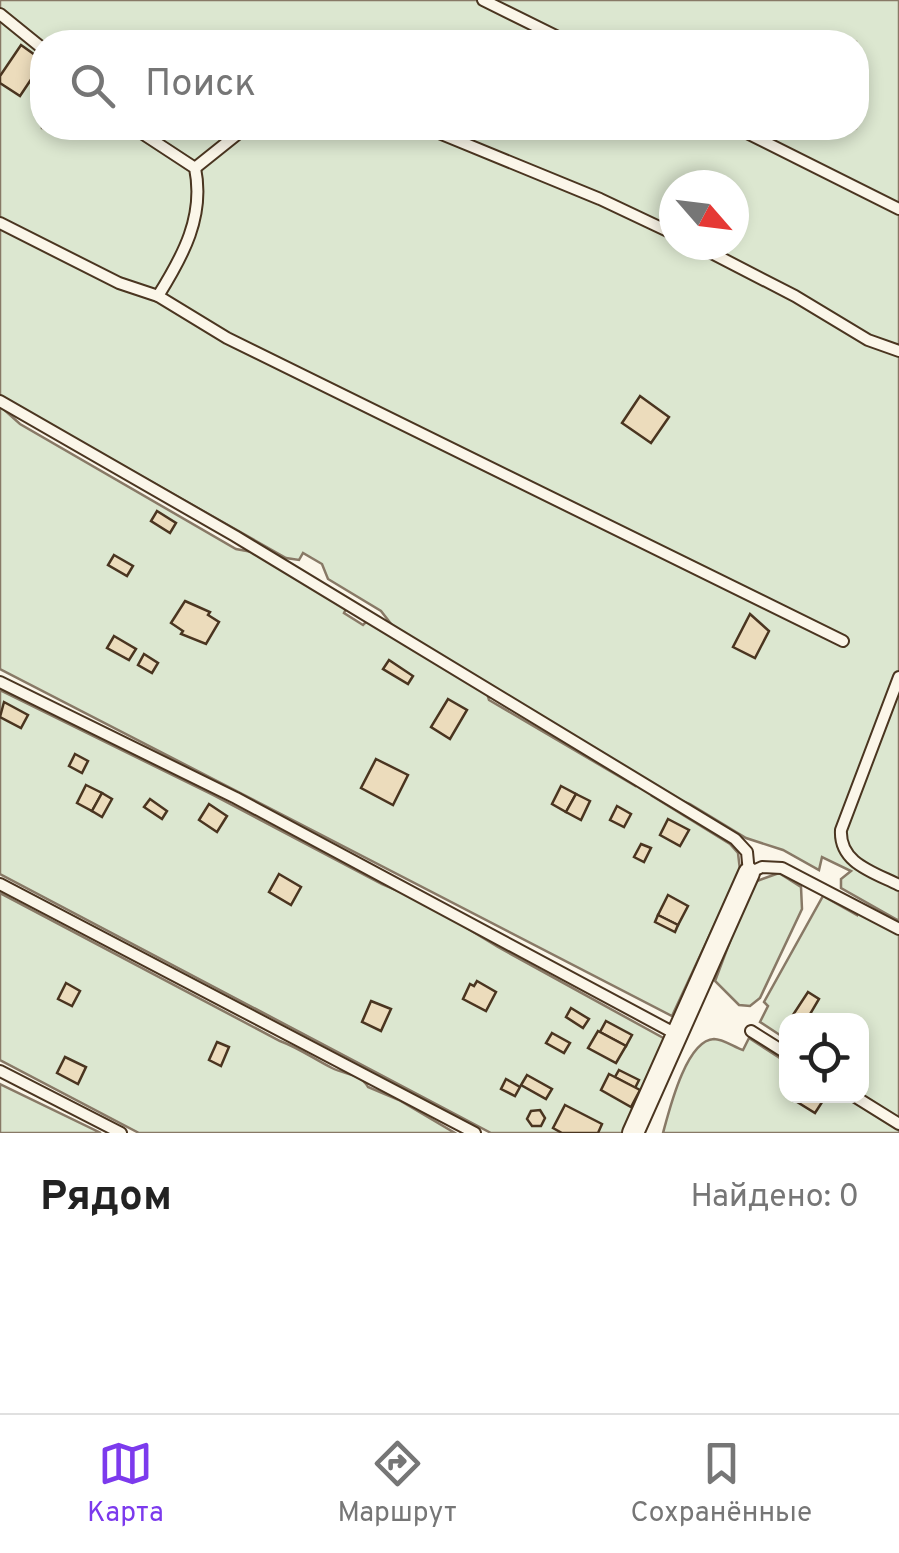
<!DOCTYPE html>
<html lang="ru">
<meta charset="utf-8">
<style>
:root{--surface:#fff;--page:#f6f6f6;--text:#222;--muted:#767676;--line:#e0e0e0;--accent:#7c3aed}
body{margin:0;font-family:Overpass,sans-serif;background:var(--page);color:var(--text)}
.controls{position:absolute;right:30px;bottom:30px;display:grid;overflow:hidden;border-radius:20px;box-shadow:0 5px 15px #0003}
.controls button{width:90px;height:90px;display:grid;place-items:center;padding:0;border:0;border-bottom:2px solid var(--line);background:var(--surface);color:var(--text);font:50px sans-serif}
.compass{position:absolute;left:659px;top:170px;width:90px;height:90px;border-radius:50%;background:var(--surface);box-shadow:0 5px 15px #0003;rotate:118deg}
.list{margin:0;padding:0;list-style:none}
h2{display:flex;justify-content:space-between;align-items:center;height:130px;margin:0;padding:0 40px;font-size:42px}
h2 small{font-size:32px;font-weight:400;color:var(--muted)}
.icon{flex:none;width:55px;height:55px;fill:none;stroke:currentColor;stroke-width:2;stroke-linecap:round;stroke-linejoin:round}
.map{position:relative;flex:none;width:899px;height:1133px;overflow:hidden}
.search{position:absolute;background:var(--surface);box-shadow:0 5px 15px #0003;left:30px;right:30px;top:30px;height:110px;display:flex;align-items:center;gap:25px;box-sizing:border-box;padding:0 35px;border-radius:40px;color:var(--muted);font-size:38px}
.sheet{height:280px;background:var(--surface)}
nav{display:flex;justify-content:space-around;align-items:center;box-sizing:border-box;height:140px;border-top:2px solid var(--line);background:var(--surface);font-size:28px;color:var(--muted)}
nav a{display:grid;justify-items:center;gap:5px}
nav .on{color:var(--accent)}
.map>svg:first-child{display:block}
.green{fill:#dce7d0;stroke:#887966;stroke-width:2.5;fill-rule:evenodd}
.building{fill:#ecdcbc;stroke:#4a3520;stroke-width:2.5}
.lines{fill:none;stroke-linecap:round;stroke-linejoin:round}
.lane-casing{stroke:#4a3520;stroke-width:14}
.street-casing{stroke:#4a3520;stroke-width:24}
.lane{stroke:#fbf6e9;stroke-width:10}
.street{stroke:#fbf6e9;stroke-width:20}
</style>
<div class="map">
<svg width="899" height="1133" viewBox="0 0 899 1133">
<rect width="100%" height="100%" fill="#fbf6e9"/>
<g class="green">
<path d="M0,0h899v921l-58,-33v-9l10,-8 -29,-14 -3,13 -36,-20 -37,-12 -56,-34 -20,-8 -16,1 76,47 8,9 2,17 -68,146 -672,-347v-263l20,18 216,125 21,4 79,46 10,10 -2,4 19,12 4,-4 119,69 3,10 145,85 -4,-14 -235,-142 -14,-18 -53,-32 -6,-15 -19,-11 -4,7 -13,-2 -286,-162zM42,42h814v86h-814zM674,185h60v60h-60z"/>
<polygon points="0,690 213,795 382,884 424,902 498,947 667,1040 626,1133 491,1133 0,874"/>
<polygon points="779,873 801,887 802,909 760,998 750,1006 739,1005 715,981 746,899 757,881"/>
<path d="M0,893l280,148c19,7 34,18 52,27 14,7 28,5 36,19l31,13 56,33h-316l-139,-73z"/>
<path d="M823,896l34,19 1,-5 41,17v206h-236c6,-22 23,-93 51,-94 9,0 20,8 29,11l6,-12 37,24v34h76v-75h-76v18l-26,-17 8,-16 -4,-4z"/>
<polygon points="0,1084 101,1133 0,1133"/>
</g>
<g class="building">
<polygon points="21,45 42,60 42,63 20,96 0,83 0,76"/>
<polygon points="640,396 669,417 651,443 622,423"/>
<polygon points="157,511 176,523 170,533 151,521"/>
<polygon points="114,555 133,566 127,576 108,565"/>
<polygon points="185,601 210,612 208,615 219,622 206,644 181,634 183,631 171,623"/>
<polygon points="750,614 769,631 755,658 733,647"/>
<polygon points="114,636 136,649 129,660 107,648"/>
<polygon points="144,654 158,663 152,673 138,665"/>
<polygon points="389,660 413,676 408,684 383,669"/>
<polygon points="448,699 467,710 450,739 431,727"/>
<polygon points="4,702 28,715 21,728 0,717"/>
<polygon points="75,754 88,761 82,773 69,766"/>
<polygon points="376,759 408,775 393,805 361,788"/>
<polygon points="86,785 102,793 92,811 77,803"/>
<polygon points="561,786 576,794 566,812 552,804"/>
<polygon points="102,793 112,799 102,817 92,811"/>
<polygon points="576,794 590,801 581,820 566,812"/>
<polygon points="150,799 167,811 162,819 144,807"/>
<polygon points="209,804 227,816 217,832 199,820"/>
<polygon points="617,806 631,814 624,827 610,820"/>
<polygon points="668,819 689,830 680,846 660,835"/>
<polygon points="641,844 651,848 644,862 634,857"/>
<polygon points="279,874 301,887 291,905 269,892"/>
<polygon points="668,895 688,906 678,925 658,915"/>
<polygon points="658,915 678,925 675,932 655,922"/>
<polygon points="477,981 496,992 486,1011 463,999 470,984 474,986"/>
<polygon points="66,983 80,991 72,1006 58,999"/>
<polygon points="808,992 819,999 806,1021 789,1021"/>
<polygon points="371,1001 391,1009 381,1031 362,1022"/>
<polygon points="571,1008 589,1019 583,1028 566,1017"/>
<polygon points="606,1021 632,1035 626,1046 600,1032"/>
<polygon points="598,1031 626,1046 616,1063 588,1048"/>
<polygon points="552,1033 570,1043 564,1053 546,1043"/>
<polygon points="217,1042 229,1047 221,1066 209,1060"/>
<polygon points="65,1057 86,1067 78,1084 57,1073"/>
<polygon points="619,1070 639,1080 635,1088 615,1077"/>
<polygon points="609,1074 640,1090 631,1107 601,1090"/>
<polygon points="527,1075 552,1089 546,1099 521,1085"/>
<polygon points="506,1079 520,1087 515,1096 501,1089"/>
<polygon points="796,1096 826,1096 815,1113 794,1100"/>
<polygon points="565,1105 602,1124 598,1133 562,1133 553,1128"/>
<polygon points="540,1110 545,1118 541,1126 532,1126 527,1119 531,1111"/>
</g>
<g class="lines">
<g class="lane-casing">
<g id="lane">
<polyline points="483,0 568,42"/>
<polyline points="0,14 42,48"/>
<path d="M134,128l61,40c10,48 -12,88 -37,128"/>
<polyline points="427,128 600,199 674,234"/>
<polyline points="737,128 899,209"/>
<polyline points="195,168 245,128"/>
<polyline points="0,223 119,283 158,296 227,338 843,641"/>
<polyline points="696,245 795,296 868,340 899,351"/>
<polyline points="0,401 235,536 735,839 747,852 749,873 762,867 782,868 899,929"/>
<path d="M899,677l-58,153c-2,33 32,42 58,55"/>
<polyline points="0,682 236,798 676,1034"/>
<polyline points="0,884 475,1133"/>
<polyline points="751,1031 786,1053"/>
<polyline points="0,1071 121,1133"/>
<polyline points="854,1096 899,1124"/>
</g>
</g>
<g class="street-casing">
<polyline id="street" points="633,1133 749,873"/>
</g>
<use href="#lane" class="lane"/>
<use href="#street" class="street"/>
</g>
</svg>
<div class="controls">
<button><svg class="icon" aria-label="locate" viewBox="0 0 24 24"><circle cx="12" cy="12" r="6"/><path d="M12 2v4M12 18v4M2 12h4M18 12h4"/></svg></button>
</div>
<svg class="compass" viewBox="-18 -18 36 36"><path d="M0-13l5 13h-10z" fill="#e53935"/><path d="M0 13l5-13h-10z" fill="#767676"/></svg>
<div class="search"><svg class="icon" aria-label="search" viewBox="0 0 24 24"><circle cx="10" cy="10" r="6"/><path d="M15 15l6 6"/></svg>Поиск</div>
</div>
<section class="sheet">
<h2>Рядом<small>Найдено: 0</small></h2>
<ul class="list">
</ul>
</section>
<nav>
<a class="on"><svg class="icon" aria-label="map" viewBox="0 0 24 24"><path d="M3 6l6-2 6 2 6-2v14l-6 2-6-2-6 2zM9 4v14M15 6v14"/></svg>Карта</a>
<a><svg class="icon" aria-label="directions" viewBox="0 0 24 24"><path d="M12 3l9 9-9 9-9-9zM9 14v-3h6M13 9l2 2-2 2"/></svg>Маршрут</a>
<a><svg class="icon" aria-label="saved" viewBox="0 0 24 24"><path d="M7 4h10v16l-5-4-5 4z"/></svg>Сохранённые</a>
</nav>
